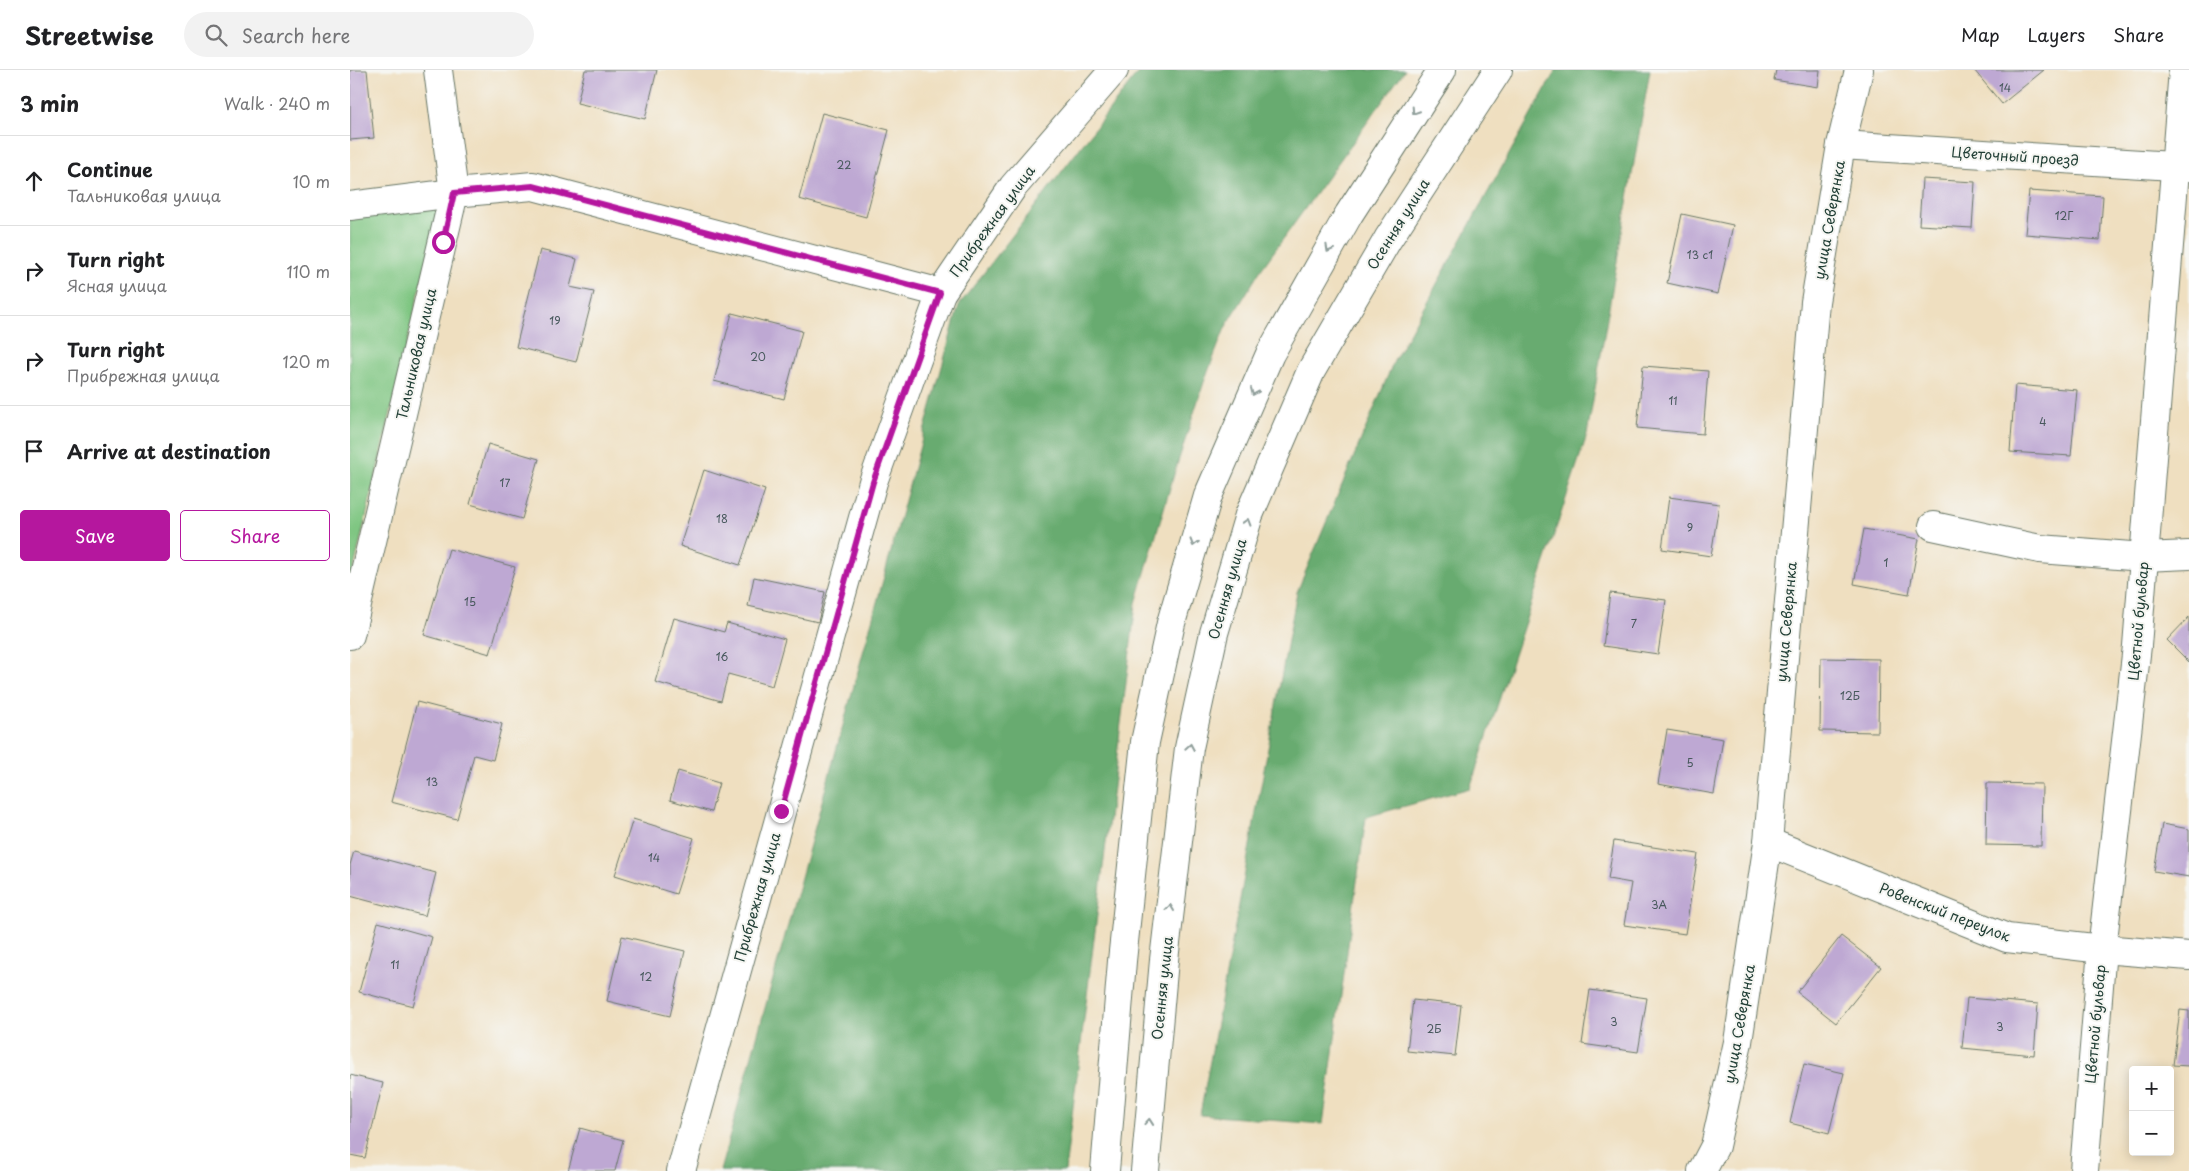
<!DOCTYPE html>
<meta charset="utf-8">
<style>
:root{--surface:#fff;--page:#f2f2f2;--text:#202124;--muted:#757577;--line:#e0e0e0;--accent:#b5179e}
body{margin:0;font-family:"Playpen Sans",sans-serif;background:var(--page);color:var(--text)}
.controls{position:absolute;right:15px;bottom:15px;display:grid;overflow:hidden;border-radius:5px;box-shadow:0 2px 12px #0003}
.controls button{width:45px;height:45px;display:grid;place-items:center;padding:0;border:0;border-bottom:1px solid var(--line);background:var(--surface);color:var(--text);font:25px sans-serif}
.stop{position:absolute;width:15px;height:15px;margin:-11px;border:4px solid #b5179e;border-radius:50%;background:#fff}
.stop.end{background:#b5179e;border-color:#fff;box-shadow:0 1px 5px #0008}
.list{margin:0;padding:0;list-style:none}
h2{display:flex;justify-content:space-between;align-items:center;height:65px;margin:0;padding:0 20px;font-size:21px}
h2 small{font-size:16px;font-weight:400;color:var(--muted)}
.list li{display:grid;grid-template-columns:32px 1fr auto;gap:15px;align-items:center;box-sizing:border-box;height:90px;padding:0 20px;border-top:1px solid var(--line)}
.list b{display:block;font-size:19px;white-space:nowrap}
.list p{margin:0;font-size:16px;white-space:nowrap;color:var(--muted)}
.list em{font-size:16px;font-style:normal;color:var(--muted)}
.actions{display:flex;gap:10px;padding:15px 20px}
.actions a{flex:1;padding:11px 0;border:1px solid var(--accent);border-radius:5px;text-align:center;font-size:18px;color:var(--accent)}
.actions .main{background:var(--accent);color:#fff}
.icon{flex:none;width:28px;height:28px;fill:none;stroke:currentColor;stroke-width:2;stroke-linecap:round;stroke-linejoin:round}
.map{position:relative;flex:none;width:1839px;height:1101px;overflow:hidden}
header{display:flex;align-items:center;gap:30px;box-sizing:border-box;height:70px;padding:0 25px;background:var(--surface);border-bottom:1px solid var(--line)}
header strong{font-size:24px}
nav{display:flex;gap:28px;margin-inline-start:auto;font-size:18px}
.search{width:350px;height:45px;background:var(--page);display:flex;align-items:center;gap:12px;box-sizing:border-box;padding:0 18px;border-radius:28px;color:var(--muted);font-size:19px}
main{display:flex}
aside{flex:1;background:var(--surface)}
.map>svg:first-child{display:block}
.green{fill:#7fc682;stroke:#4f825b}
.forest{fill:#67ab70;stroke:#437452}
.building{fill:#bea8d3}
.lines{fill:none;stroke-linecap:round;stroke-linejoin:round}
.minor-casing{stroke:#687665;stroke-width:30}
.major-casing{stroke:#687665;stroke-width:30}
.minor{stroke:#fff;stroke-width:28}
.major{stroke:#fff;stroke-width:28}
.oneway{stroke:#8f9e9a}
.route{stroke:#b5179e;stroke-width:6}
.labels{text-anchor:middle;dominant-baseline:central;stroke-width:4;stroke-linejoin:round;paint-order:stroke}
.number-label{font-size:11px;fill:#47585c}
.street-label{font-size:14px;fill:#1f3d34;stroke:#f6f6f2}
</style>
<header>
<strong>Streetwise</strong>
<div class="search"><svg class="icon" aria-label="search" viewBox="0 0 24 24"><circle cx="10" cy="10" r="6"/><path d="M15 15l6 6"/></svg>Search here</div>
<nav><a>Map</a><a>Layers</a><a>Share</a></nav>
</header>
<main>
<aside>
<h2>3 min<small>Walk · 240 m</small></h2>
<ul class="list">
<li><svg class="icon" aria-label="ahead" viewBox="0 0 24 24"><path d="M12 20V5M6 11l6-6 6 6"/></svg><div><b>Continue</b><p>Тальниковая улица</p></div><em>10 m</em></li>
<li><svg class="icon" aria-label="right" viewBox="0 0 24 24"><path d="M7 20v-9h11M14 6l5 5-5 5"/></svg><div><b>Turn right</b><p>Ясная улица</p></div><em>110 m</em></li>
<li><svg class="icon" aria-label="right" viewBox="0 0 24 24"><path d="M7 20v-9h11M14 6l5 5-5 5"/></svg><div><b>Turn right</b><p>Прибрежная улица</p></div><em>120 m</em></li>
<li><svg class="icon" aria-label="arrive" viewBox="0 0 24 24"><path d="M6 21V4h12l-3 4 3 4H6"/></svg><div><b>Arrive at destination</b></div></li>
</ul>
<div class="actions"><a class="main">Save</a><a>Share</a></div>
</aside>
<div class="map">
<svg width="1839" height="1101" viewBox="0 0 1839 1101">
<rect width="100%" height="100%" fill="#f6f6f2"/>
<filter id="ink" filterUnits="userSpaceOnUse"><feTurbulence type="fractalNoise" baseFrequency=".02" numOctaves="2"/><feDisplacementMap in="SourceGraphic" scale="10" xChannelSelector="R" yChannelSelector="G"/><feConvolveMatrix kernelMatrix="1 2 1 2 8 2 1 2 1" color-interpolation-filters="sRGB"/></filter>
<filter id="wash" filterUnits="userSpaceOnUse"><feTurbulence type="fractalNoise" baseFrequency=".0096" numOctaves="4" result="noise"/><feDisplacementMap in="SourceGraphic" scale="20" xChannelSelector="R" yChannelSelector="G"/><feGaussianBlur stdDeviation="1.12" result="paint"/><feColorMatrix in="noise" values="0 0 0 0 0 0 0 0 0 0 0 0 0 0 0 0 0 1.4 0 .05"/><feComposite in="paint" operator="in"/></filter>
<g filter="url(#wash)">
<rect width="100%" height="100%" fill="#efdfc0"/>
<polygon class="green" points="90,134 0,514 0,147"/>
<g class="forest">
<polygon points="790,0 1055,0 910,201 875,258 854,312 825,401 786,533 715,1101 370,1101 609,235"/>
<polygon points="1206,0 1300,0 1237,365 1120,718 1016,747 973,1054 850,1045 947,522 1044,291"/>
</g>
<g id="blocks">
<g class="building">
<polygon points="0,0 17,0 24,68 0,70"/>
<polygon points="235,0 307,0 295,49 227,33"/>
<polygon points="1426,0 1470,0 1468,17 1424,10"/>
<polygon points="1624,0 1694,0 1652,34"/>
<polygon points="472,43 539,60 516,147 449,129"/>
<polygon points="1572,109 1625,112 1622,158 1569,155"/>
<polygon points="1679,121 1753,126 1750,170 1675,164"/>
<polygon points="1332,144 1383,155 1368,224 1317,213"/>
<polygon points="190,180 227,189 220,217 244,222 226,292 166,277"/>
<polygon points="382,243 452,261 434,329 364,311"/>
<polygon points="1293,296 1358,301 1353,364 1287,358"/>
<polygon points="1665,315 1727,320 1721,386 1660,382"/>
<polygon points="138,374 189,389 172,449 120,434"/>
<polygon points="354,400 415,420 390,495 330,476"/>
<polygon points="1319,427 1369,434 1361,486 1312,479"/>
<polygon points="1514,459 1569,469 1559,524 1504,514"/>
<polygon points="99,479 165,497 140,584 74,565"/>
<polygon points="404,507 475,522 468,552 398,536"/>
<polygon points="1260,523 1316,530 1308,584 1253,576"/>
<polygon points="1839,547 1839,592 1817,570"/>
<polygon points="324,548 374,562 377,553 435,569 422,616 378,604 371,631 305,612"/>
<polygon points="1471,588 1529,589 1528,662 1470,661"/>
<polygon points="67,632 152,654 143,690 124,685 107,749 41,732"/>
<polygon points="1317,660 1373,669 1364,724 1308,714"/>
<polygon points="328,701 369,713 361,742 320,730"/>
<polygon points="1637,713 1692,714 1691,776 1636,775"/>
<polygon points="283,749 344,768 326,824 265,805"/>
<polygon points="1812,754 1839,759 1839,807 1804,801"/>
<polygon points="1264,771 1348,784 1335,864 1274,855 1281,813 1258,809"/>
<polygon points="4,781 86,803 75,846 0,826 0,795"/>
<polygon points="28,852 82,867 63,936 9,922"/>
<polygon points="272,866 335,881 320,946 257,931"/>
<polygon points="1491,866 1531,897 1486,953 1447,922"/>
<polygon points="1240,920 1297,928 1288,982 1232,974"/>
<polygon points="1617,928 1688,934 1684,985 1612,978"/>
<polygon points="1063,930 1111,935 1105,986 1057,981"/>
<polygon points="1830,940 1839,941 1839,996 1823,995"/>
<polygon points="1454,994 1494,1003 1479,1063 1440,1053"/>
<polygon points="0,1005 33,1013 15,1088 0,1085"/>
<polygon points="230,1058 273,1070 265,1101 218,1101"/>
</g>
</g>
</g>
<g filter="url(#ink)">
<use href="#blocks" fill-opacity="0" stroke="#687665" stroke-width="1"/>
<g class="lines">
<g class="minor-casing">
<g id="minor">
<polyline points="1491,75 1839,97"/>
<polyline points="0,136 104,123 183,116 591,223"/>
<polyline points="1583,456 1690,479 1794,487 1839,485"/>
<polyline points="0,565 104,123 88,0"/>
<polyline points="1418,772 1657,868 1752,879 1839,886"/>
<polyline points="331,1101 523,412 591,223 663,117 764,0"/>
<polyline points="1352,1101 1365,1076 1388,972 1418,772 1465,232 1491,75 1509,0"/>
<polyline points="1734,1101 1752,879 1787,576 1833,0"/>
</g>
</g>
<g class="major-casing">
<g id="major">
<polyline points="755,1101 772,891 795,672 821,553 858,426 920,284 999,144 1092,0"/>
<polyline points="795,1101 814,890 839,678 864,563 899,445 961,301 1038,169 1148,0"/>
</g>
</g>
<use href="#minor" class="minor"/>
<use href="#major" class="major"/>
</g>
<defs><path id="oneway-chevron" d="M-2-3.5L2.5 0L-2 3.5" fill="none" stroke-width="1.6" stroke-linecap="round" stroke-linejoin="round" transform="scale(1.25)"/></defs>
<g class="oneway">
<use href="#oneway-chevron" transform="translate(1065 41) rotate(123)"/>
<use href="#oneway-chevron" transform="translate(979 179) rotate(119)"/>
<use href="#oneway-chevron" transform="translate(904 322) rotate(114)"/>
<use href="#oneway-chevron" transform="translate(897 452) rotate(-73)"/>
<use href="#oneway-chevron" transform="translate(844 473) rotate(106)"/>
<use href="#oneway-chevron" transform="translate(840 677) rotate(-80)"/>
<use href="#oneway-chevron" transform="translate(820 838) rotate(-83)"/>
<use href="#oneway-chevron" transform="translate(799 1052) rotate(-85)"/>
</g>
</g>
<g class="lines" filter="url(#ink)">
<polyline class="route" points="93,172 104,123 183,116 590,223 523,412 431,741"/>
</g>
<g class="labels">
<g class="number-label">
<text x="1655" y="17">14</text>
<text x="494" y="94">22</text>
<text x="1714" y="145">12Г</text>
<text x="1350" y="184">13 с1</text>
<text x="205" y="250">19</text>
<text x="408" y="286">20</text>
<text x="1323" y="330">11</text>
<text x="1693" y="351">4</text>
<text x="155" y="412">17</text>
<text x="372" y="448">18</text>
<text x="1340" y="457">9</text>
<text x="1536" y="492">1</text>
<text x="120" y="531">15</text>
<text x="1284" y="553">7</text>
<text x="372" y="586">16</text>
<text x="1500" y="625">12Б</text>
<text x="1340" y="692">5</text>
<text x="82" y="711">13</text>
<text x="304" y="787">14</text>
<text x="1309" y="834">3А</text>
<text x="45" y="894">11</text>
<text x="296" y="906">12</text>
<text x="1264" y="951">3</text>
<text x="1650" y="956">3</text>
<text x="1084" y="958">2Б</text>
</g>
<g class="street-label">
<text transform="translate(1665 86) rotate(4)">Цветочный проезд</text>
<text transform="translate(1479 150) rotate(-80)">улица Северянка</text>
<text transform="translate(642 151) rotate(-54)">Прибрежная улица</text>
<text transform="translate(1048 154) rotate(-58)">Осенняя улица</text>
<text transform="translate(66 284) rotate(-77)">Тальниковая улица</text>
<text transform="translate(877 519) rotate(-74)">Осенняя улица</text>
<text transform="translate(1788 551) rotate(-85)">Цветной бульвар</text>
<text transform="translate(1436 552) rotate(-85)">улица Северянка</text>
<text transform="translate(407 827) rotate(-74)">Прибрежная улица</text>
<text transform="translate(1595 842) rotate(21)">Ровенский переулок</text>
<text transform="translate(812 918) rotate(-84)">Осенняя улица</text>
<text transform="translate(1389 954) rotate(-80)">улица Северянка</text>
<text transform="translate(1745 954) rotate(-85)">Цветной бульвар</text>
</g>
</g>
</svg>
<div class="controls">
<button>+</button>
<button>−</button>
</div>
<div class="stop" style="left:93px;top:172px"></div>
<div class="stop end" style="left:431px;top:741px"></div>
</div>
</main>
